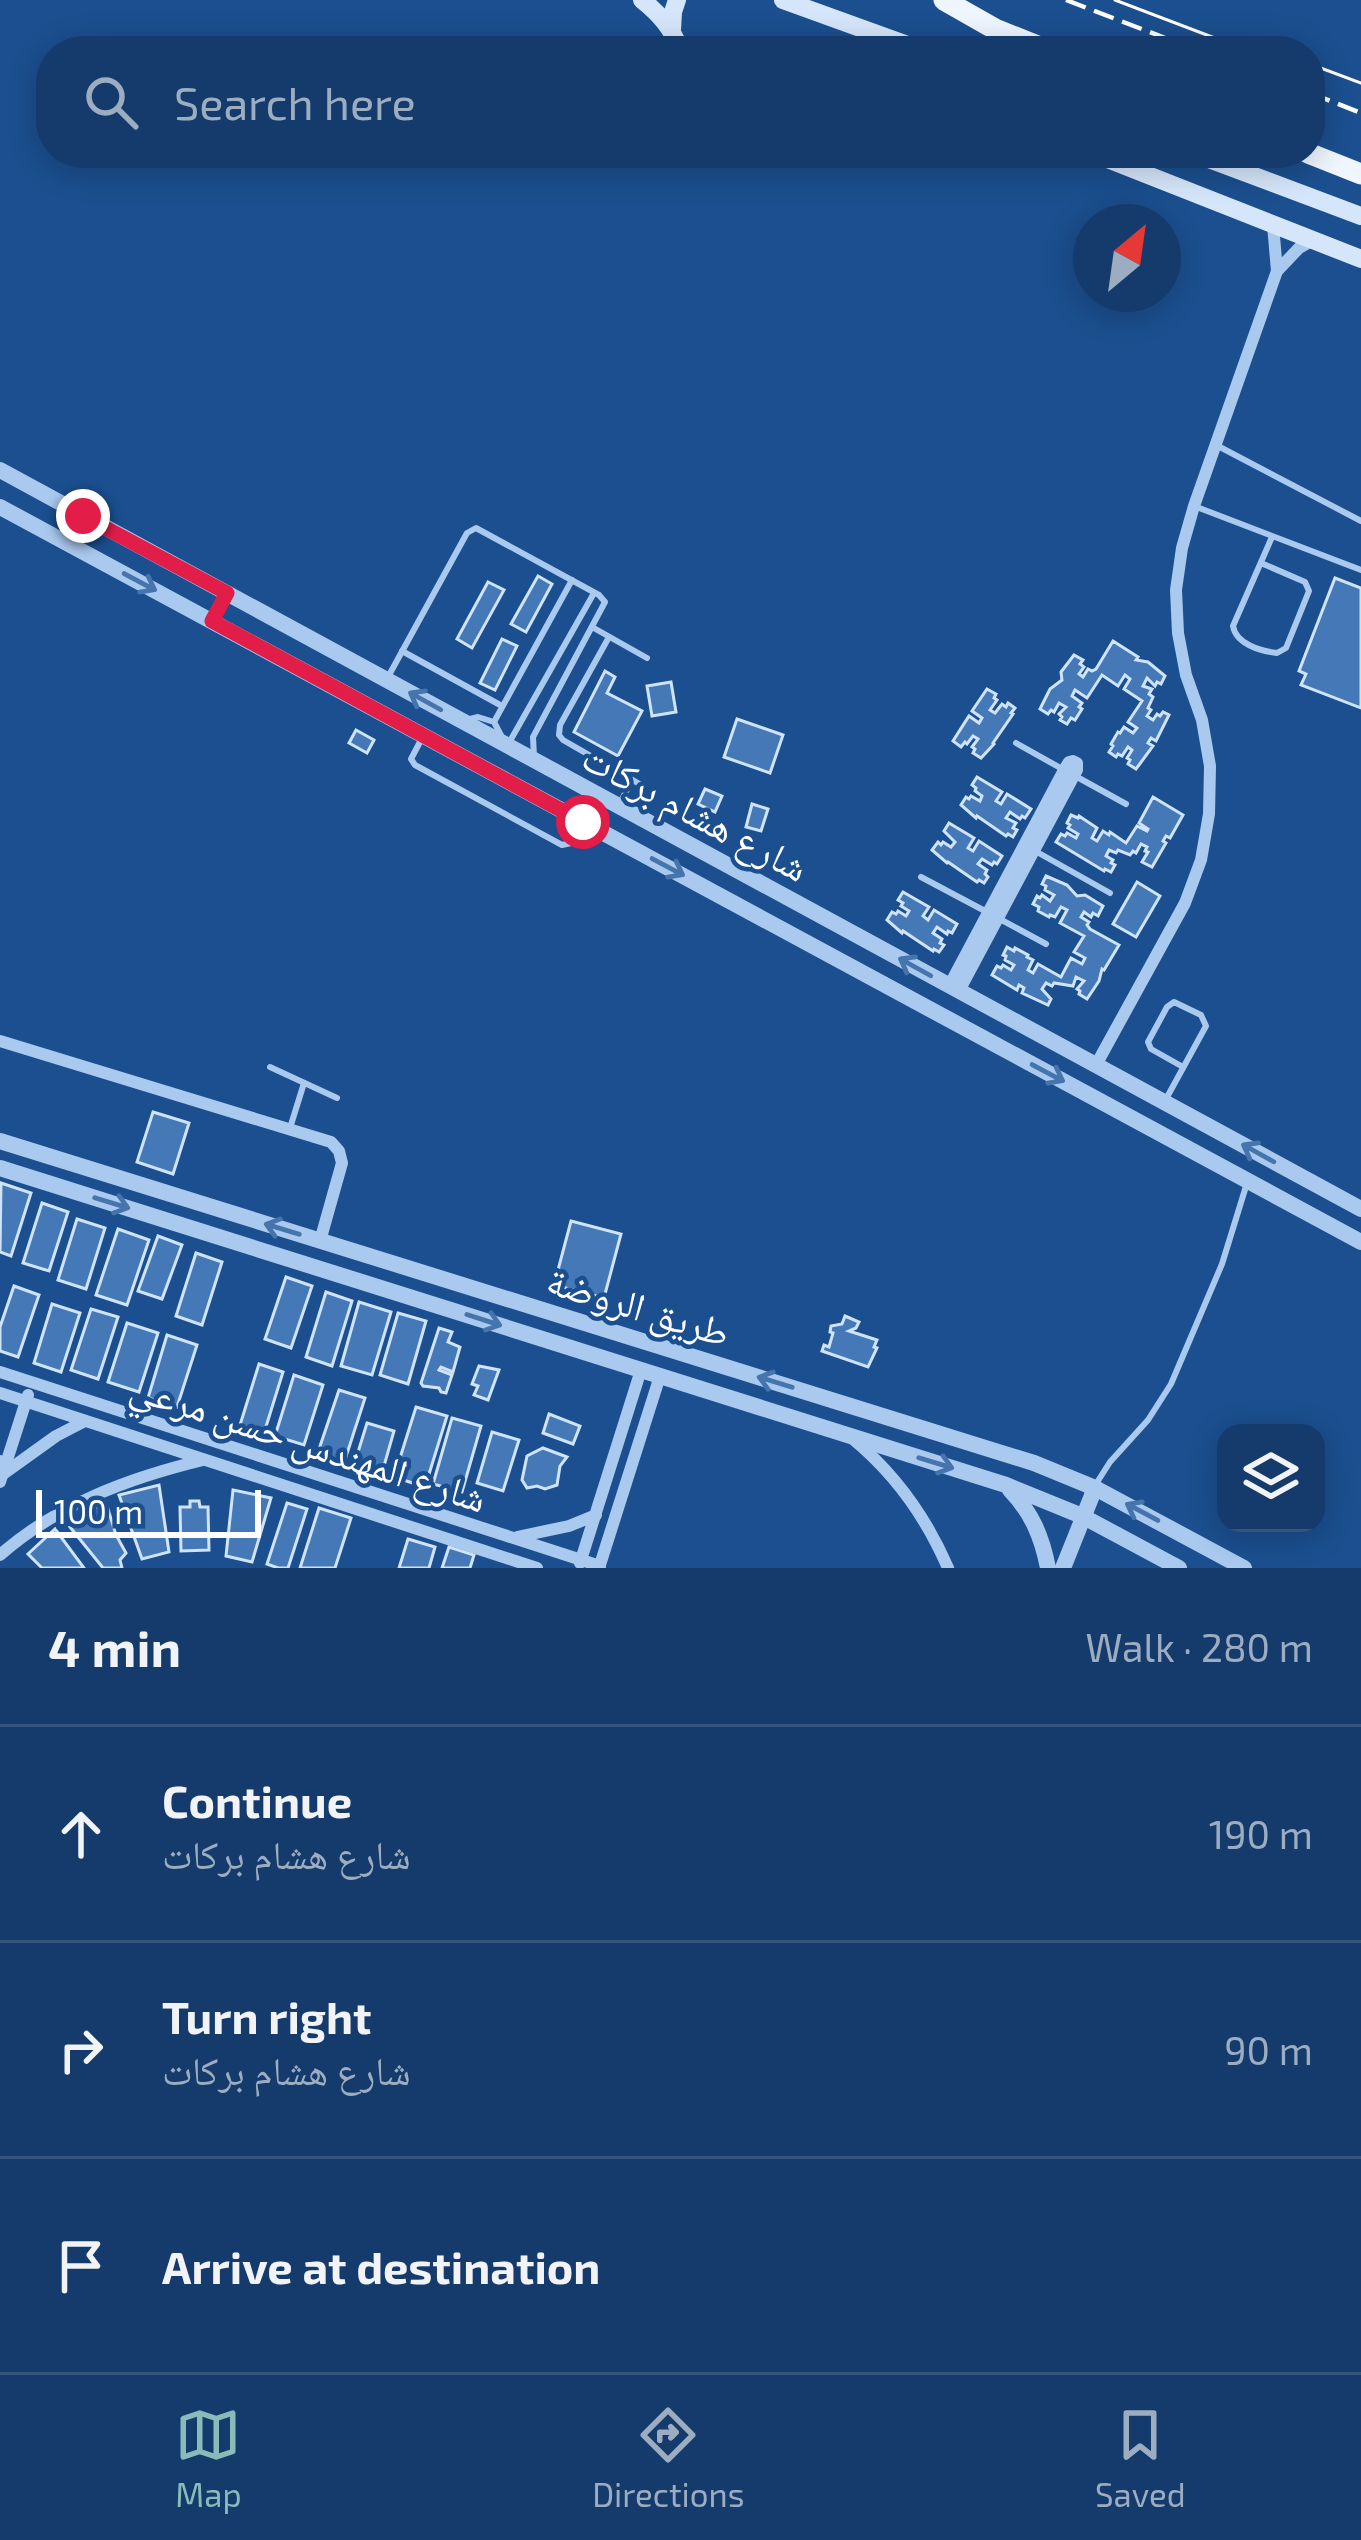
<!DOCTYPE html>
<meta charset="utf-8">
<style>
:root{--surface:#143b6b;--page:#214673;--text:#f1f3f6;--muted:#9dadc1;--line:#33557e;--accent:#8bbbb9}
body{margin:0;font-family:"Exo 2","Noto Naskh Arabic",sans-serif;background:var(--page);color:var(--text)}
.controls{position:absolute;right:36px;bottom:36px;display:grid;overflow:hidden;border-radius:24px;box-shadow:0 6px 30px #0003}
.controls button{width:108px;height:108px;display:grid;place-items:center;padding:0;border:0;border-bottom:3px solid var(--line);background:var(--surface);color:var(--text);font:60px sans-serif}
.compass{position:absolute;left:1073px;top:204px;width:108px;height:108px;border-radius:50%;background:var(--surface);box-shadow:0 6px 30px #0003;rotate:29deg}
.scale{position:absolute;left:36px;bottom:30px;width:225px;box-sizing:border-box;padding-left:12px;border:6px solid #fff;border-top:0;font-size:33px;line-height:42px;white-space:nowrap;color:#fff;-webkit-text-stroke:9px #1b4f8f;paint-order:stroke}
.stop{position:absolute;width:36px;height:36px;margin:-27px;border:9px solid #e11d48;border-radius:50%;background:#fff}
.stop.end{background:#e11d48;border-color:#fff;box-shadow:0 3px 12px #0008}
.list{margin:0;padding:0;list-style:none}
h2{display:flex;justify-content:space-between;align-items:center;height:156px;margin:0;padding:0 48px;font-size:51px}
h2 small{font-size:39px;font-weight:400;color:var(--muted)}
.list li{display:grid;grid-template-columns:78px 1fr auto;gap:36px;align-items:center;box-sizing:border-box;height:216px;padding:0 48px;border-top:3px solid var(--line)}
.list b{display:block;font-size:45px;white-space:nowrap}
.list p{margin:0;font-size:39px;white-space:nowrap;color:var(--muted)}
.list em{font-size:39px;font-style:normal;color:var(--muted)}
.icon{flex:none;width:66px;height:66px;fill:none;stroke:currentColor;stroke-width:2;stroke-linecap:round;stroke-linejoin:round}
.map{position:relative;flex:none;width:1361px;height:1568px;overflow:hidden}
.search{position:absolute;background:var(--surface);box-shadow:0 6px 30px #0003;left:36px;right:36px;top:36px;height:132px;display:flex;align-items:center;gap:30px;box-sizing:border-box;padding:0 42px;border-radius:48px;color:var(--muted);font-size:45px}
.sheet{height:804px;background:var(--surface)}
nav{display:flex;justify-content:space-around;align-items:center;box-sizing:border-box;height:168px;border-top:3px solid var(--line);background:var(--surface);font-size:33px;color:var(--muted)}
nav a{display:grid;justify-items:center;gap:6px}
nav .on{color:var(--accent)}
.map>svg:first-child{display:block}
.building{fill:#4478b7;stroke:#cfe3fa;stroke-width:3}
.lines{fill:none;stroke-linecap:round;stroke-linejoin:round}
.service{stroke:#a9c9ee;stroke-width:6}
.minor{stroke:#a9c9ee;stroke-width:12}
.tertiary{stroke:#a9c9ee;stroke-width:16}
.secondary{stroke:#d6e6fa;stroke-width:18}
.primary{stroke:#f0f6ff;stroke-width:21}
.tram{stroke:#fff;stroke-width:3}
.rail{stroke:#fff;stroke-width:4.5;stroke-dasharray:21 9;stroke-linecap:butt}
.oneway{stroke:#4674ac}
.route{stroke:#e11d48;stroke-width:15}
.labels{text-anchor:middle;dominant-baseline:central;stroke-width:9;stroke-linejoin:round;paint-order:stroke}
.street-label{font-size:39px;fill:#fff;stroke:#1b4f8f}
</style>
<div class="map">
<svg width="1361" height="1568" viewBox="0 0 1361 1568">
<rect width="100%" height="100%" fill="#1b4f8f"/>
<g class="building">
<polygon points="538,576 552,584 526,632 511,624"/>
<polygon points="1335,578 1361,588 1361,708 1301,685 1306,674 1299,671"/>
<polygon points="488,582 504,590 472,648 457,639"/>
<polygon points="502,639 517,646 495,690 480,683"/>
<polygon points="1113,641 1138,657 1136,660 1148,662 1165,676 1161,684 1157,682 1155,686 1147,678 1143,686 1152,689 1149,694 1153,697 1148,708 1151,710 1147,716 1153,720 1157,714 1160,716 1163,712 1169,715 1156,741 1151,738 1148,743 1153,746 1136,769 1128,764 1130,760 1127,758 1132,750 1128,747 1122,756 1118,754 1116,757 1109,752 1113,746 1111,744 1118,732 1120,733 1124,727 1133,733 1137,728 1128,722 1142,701 1124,689 1130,679 1125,675 1118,686 1102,675 1087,698 1075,690 1072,696 1082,703 1079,707 1082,709 1075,720 1071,718 1067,724 1060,720 1062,717 1059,714 1066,707 1059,703 1054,712 1051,710 1048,714 1040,709 1050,689 1062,680 1061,672 1074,655 1083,660 1080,664 1084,667 1079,674 1083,677 1088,669 1092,671 1096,669"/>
<polygon points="605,671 615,677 607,693 642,711 618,756 574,732"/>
<polygon points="671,682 676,712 652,716 647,686"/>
<polygon points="987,689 996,694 994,698 997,700 990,710 995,713 1002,704 1006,707 1008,703 1015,708 1011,713 1013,714 993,743 994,744 981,758 973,753 975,749 972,747 978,739 973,736 967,744 965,742 961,747 953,741 969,716 979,723 982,718 972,711"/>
<polygon points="737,719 783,735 770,773 724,757"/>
<polygon points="356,730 374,740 367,753 349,743"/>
<polygon points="977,777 1002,792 996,801 1001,804 1007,794 1031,809 1025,818 1022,816 1020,819 1010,812 1006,818 1016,823 1013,828 1017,830 1013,837 1008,834 1006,836 977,816 976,818 961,805 966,797 969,799 971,796 980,801 982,796 975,791 976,788 972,785"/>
<polygon points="705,789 722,796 715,812 698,804"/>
<polygon points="1153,797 1183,815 1170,838 1166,836 1163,841 1166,843 1152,867 1142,862 1148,852 1145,851 1147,847 1141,844 1136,853 1133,851 1130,855 1118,850 1116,853 1109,850 1106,856 1113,860 1111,863 1115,865 1111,872 1105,869 1104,871 1056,842 1061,834 1065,836 1067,833 1076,838 1078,834 1068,828 1070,825 1067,823 1071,815 1078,818 1079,816 1097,828 1092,838 1097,841 1103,831 1109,835 1110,832 1126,843 1137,826 1147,831 1148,829 1139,823"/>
<polygon points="752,804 768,809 761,831 746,827"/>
<polygon points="949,823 974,838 968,848 973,851 979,841 1002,856 997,864 994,862 992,865 982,859 978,864 987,870 985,874 988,877 984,883 979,880 977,882 948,862 947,863 932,850 938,842 941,845 943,842 951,847 955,842 944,831"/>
<polygon points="1046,876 1067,885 1077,896 1085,895 1103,906 1098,916 1093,913 1091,917 1084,912 1081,917 1089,922 1087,925 1090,929 1119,945 1104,970 1102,969 1099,981 1087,999 1079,994 1080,991 1077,989 1084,981 1076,977 1073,986 1054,983 1052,986 1046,983 1042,989 1051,999 1048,1005 1022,993 1024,988 1019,985 1017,990 992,975 997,966 1001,968 1003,965 1011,970 1014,965 1005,960 1006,956 1003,955 1007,947 1014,951 1015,948 1028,955 1027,957 1033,960 1028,970 1033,973 1038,964 1061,977 1071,958 1082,964 1085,958 1074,952 1084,936 1060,923 1067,910 1061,907 1055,917 1050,915 1049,917 1038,911 1039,907 1033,904 1037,896 1040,898 1042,895 1050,901 1054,895 1045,890 1046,886 1042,884"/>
<polygon points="1137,882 1160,896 1136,937 1113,924"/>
<polygon points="903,892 929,907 923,916 928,920 934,910 957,924 952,933 948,931 947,934 937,927 933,933 942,939 940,943 944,945 939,952 934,949 933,951 903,931 902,933 887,920 892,912 896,914 898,911 906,916 909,911 901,906 903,903 898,900"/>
<polygon points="153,1112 189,1123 173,1174 137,1162"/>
<polygon points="1,1183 31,1193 11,1256 0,1252"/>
<polygon points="42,1203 68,1212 49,1271 23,1263"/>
<polygon points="77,1219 105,1228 86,1289 58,1280"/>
<polygon points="571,1221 621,1234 604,1298 554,1285"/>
<polygon points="118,1229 149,1240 127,1305 96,1295"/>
<polygon points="158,1236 182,1245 162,1299 138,1291"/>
<polygon points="196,1253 222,1262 202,1325 176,1316"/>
<polygon points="286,1277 312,1286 291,1348 265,1339"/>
<polygon points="14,1286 39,1295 18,1357 0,1351 0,1327"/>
<polygon points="326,1292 352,1301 332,1366 306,1357"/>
<polygon points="359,1302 391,1312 372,1375 341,1366"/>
<polygon points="52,1304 80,1313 61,1372 34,1363"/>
<polygon points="91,1309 118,1317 98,1379 71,1370"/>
<polygon points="398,1313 426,1321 408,1384 380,1375"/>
<polygon points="845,1316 859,1322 856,1328 849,1331 877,1340 874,1347 877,1348 868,1367 822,1351 824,1345 829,1347 833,1333 830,1332 831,1326 842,1324"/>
<polygon points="127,1323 158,1333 139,1392 108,1382"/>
<polygon points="439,1328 452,1332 448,1342 460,1347 453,1372 441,1367 439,1370 452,1375 446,1393 441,1392 439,1388 423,1386 421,1383"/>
<polygon points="167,1335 197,1345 177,1407 148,1398"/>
<polygon points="259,1364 283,1372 264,1433 240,1425"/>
<polygon points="479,1366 499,1370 488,1400 474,1395 478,1386 472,1384"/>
<polygon points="294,1375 323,1385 304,1445 275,1436"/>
<polygon points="339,1390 365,1398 344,1463 317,1455"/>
<polygon points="416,1407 447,1416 425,1487 394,1477"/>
<polygon points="549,1414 580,1426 573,1444 543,1433"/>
<polygon points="452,1418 481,1426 462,1492 433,1484"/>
<polygon points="367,1423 394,1431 382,1473 354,1465"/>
<polygon points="492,1432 519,1440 503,1491 477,1483"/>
<polygon points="543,1448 567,1457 560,1466 557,1485 545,1489 537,1486 527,1488 522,1480 527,1456"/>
<polygon points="159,1485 169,1552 142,1559 119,1495"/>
<polygon points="233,1490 271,1498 252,1562 226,1556"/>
<polygon points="190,1501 199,1501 200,1507 208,1507 209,1550 181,1551 180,1507 190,1507"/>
<polygon points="287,1503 307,1509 288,1568 278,1568 267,1564"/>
<polygon points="94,1507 108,1509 116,1535 126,1553 120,1560 122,1568 103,1568 70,1527 84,1518 87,1510"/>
<polygon points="319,1508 351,1518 335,1568 300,1568"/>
<polygon points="55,1529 84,1568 42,1568 28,1554"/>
<polygon points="408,1539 435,1547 429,1568 399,1568"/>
<polygon points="449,1547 474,1555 470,1568 442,1568"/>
</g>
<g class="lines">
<g class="service">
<polyline points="1216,445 1361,521"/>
<polyline points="1194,506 1361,570"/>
<path d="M1261,563l44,19 4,9 -23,57 -9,5c-17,-2 -41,-9 -44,-27l39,-89"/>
<polyline points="592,627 647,658"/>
<polyline points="609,637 560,725 559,735 563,740 643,786"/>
<polyline points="402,651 502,706"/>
<polyline points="388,677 467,533 476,528 599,595 605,602 533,737 534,757"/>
<polyline points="470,719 478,717 494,722 504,741"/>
<polyline points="494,722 572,580"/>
<polyline points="422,738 411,759 415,765 562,845 571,843 581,826"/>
<polyline points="510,741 594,593"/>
<polyline points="1016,743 1064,770"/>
<polyline points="1077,777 1126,804"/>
<polyline points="620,803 632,780"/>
<polyline points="1037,852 1110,893"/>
<polyline points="921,877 985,911"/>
<polyline points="998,918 1046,944"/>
<polyline points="270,1067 337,1098"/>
<polyline points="1166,1099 1206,1026 1201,1015 1174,1002 1167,1007 1148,1042 1151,1049 1183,1067"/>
<polyline points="290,1128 304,1083"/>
<polyline points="1096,1484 1110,1462 1148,1420 1171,1384 1222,1264 1247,1183"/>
</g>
<g class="minor">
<polyline points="1278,270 1299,248 1313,240"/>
<polyline points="949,986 1064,770 1069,762 1073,761 1077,763 1077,770 959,991"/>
<polyline points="0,1041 331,1142 339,1151 342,1163 320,1241"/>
<polyline points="1096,1065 1185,903 1201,860 1209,814 1210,766 1202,720 1186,675 1178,633 1176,590 1182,548 1194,506 1277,271 1273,225"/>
<polyline points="0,1372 600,1566"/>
<polyline points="0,1393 537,1568"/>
<path d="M854,1440c42,35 72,77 94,128"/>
<polyline points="0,1461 3,1474 56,1436 85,1421"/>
<polyline points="0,1482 28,1395"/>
<polyline points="517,1537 569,1526 596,1515"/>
<path d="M0,1555c58,-51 129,-77 203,-95"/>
<polyline points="580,1563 641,1370"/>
<polyline points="599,1568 660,1376"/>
</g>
<g class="tertiary">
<polyline points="0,470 1361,1209"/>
<polyline points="0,507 1361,1242"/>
<polyline points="0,1141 1034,1463 1095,1488 1244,1568"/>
<polyline points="0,1168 1006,1485 1082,1516 1179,1568"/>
<path d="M1010,1490c22,23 32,47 38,78"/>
<polyline points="1063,1568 1095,1488"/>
</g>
<g class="secondary">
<path d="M642,0c19,15 30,29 39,51"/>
<polyline points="783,0 924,51"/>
<polyline points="672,30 673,12 677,0"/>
<polyline points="1092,153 1361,259"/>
<polyline points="1193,153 1361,216"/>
</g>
<g class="primary">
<polyline points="944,0 995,29 1050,51"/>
<polyline points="1308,153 1361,174"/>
</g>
<g class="tram">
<polyline points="1115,0 1249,51"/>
<polyline points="1310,64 1361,83"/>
</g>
<g class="rail">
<polyline points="1066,0 1199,51"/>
<polyline points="1310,93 1361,113"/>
</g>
</g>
<defs><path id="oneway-shaft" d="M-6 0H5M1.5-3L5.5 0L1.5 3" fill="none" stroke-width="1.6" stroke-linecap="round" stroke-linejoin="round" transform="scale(3)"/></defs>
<g class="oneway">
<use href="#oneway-shaft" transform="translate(140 582) rotate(28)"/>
<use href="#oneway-shaft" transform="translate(425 701) rotate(-151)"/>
<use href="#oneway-shaft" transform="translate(668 867) rotate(28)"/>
<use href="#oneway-shaft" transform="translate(915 967) rotate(-151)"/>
<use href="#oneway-shaft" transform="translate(1048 1073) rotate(28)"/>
<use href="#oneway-shaft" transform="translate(1258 1153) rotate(-151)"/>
<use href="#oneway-shaft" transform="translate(112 1203) rotate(17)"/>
<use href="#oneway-shaft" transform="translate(282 1229) rotate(-163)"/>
<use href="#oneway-shaft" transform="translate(484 1320) rotate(18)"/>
<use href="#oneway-shaft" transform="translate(775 1382) rotate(-163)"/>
<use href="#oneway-shaft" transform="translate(936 1463) rotate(17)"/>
<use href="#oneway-shaft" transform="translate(1142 1512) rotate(-152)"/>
</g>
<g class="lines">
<polyline class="route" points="83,516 227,593 212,621 583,822"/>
</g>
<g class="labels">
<g class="street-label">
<text transform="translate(696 811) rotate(28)">شارع هشام بركات</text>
<text transform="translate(639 1305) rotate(17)">طريق الروضة</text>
<text transform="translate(309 1441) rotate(18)">شارع المهندس حسن مرعي</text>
</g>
</g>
</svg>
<div class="controls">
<button><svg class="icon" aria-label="layers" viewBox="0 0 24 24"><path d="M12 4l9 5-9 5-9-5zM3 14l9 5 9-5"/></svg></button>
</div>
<svg class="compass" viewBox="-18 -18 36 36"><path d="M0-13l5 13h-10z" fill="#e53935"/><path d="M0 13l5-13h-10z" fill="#9dadc1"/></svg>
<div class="scale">100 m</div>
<div class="stop" style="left:583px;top:822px"></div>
<div class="stop end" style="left:83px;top:516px"></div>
<div class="search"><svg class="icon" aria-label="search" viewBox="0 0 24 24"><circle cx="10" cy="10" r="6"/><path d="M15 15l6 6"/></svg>Search here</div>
</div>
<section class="sheet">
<h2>4 min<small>Walk · 280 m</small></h2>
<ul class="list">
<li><svg class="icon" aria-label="ahead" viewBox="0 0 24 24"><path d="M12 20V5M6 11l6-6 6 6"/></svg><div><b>Continue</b><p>شارع هشام بركات</p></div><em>190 m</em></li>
<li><svg class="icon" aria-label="right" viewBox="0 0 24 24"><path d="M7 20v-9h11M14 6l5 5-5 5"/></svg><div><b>Turn right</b><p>شارع هشام بركات</p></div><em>90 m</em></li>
<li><svg class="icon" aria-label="arrive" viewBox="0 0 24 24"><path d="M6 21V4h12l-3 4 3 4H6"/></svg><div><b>Arrive at destination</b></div></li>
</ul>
</section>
<nav>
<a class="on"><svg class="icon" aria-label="map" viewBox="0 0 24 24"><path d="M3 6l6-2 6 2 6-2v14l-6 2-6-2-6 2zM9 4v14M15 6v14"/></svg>Map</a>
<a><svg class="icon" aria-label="directions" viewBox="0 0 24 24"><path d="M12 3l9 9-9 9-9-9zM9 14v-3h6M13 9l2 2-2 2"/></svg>Directions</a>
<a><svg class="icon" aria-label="saved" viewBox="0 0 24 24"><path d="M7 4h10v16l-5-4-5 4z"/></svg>Saved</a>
</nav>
